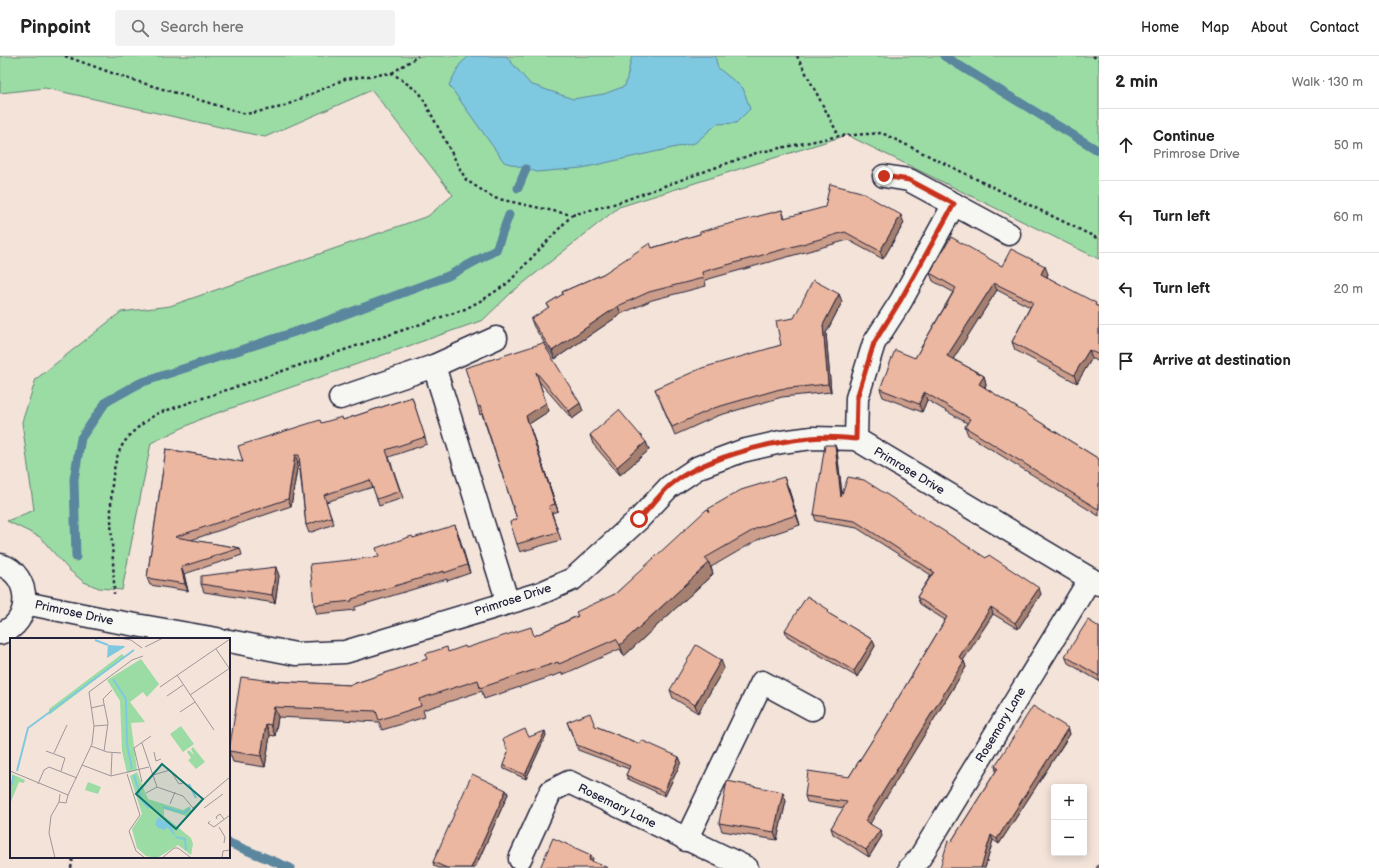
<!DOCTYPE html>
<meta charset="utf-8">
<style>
:root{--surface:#fff;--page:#f2f2f2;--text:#222;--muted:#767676;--line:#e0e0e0}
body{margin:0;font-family:"Balsamiq Sans",sans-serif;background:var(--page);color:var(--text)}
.controls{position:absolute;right:12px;bottom:12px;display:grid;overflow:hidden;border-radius:4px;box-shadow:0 2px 10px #0003}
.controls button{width:36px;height:36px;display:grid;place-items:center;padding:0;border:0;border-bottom:1px solid var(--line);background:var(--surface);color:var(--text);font:20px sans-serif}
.stop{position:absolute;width:12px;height:12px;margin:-9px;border:3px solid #c8321e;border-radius:50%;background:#fff}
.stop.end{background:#c8321e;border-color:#fff;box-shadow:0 1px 4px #0008}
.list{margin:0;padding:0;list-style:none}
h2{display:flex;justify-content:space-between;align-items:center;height:52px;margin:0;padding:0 16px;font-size:17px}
h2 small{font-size:13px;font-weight:400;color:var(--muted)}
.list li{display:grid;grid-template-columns:26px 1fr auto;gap:12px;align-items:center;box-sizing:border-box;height:72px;padding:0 16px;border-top:1px solid var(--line)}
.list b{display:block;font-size:15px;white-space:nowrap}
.list p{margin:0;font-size:13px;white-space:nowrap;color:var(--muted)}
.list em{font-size:13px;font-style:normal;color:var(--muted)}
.icon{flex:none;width:22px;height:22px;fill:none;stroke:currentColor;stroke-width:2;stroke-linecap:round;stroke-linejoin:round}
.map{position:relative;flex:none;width:1099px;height:812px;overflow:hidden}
header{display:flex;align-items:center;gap:24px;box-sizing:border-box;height:56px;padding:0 20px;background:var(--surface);border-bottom:1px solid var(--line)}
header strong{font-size:19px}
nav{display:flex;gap:22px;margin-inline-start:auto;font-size:14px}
.search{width:280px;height:36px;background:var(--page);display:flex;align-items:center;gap:10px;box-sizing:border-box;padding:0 14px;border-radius:4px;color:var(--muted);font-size:15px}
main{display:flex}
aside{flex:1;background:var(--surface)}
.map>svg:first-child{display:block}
.green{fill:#9bdca5;stroke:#5e7f70}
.water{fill:#7fc9e0;stroke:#5a869e}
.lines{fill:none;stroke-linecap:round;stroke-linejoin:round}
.stream{stroke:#5a869e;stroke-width:9}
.minor-casing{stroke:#22223b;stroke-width:25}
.path{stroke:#22223b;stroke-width:2.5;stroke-dasharray:3 3;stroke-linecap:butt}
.minor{stroke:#f6f6f2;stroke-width:22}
.wall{fill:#cb9d8a;stroke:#22223b}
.shaded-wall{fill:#a58070;stroke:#22223b}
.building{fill:#ecb7a0;stroke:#22223b}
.route{stroke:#c8321e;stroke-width:5}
.labels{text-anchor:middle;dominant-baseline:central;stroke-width:3;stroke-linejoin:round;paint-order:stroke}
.street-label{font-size:12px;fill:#22223b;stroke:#f6f6f2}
.inset-river{fill:none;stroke:#7fc9e0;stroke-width:2}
.inset-road{fill:none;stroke:#9f969a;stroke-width:1}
.view{fill:#0f766e;fill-opacity:0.15;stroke:#0f766e;stroke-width:2}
.inset-edge{fill:none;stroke:#22223b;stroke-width:2}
</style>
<header>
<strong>Pinpoint</strong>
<div class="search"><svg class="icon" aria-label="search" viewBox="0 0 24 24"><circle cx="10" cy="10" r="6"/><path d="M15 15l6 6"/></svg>Search here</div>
<nav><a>Home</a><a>Map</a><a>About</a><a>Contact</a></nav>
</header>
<main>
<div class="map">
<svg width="1099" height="812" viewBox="0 0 1099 812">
<rect width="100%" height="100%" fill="#f3e3d9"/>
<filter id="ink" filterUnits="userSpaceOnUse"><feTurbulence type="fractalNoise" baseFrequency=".025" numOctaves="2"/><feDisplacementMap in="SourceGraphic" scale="8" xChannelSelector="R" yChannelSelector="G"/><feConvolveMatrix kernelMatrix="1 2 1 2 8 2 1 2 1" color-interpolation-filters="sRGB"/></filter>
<g filter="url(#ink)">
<polygon class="green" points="0,0 1099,0 1099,203 847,79 619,151 511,237 483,264 203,362 151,387 122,534 99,532 84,526 69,514 40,481 7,465 34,454 22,366 36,323 121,256 170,250 428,160 453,139 372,34 265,81 45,32 0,37"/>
<polygon class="water" points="469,0 506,0 530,28 573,43 604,38 625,30 632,0 715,0 718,12 743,32 750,53 736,67 717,68 695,87 582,112 537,116 504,106 449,29 460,8"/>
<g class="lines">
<g class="stream">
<polyline points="944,0 1099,95"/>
<polyline points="518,132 526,113"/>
<polyline points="76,501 74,423 81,382 106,346 140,327 316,269 448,220 496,194 509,159"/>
<polyline points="229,787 290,812"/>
</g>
<g class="minor-casing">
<g id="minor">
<polyline points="884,120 909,124 1009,178"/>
<polyline points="434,310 508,547"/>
<polyline points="340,342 434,310 496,282"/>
<polyline points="856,383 857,342 874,287 901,245 954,148"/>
<path d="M0,509c32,8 33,60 0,68"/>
<polyline points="25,547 113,565 217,583"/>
<polyline points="229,585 296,598 345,596 541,537 573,523 639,463 669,431 699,411 742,395 781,386 812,382 856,383 1099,528"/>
<polyline points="686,784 762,626 812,653"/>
<polyline points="520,803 551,735 569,726 747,812"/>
<polyline points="910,812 919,803 1090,523"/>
</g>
</g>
<g class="path">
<path d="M65,0l61,22 120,36 36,-7 63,-28 47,-6 28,20 46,87 28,18 78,17 -64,68 -24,16 -19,10 -309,105c-11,8 -22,15 -30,26 -25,30 -11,115 -12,154"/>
<polyline points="797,0 839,80"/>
<polyline points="1093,0 1099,4"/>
<polyline points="392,17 418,0"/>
<polyline points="572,159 617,147 756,97 839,80 882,77 1099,183"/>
<polyline points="71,812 73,801"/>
</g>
<use href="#minor" class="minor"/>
</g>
<g class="wall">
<polygon points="782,154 785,162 904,167 883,203 848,184 705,224 706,230 652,244 621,258 555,303 534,271 531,263 549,252 547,248 563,238 562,236 603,218 652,192"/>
<polygon points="1002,210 1048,218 1047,221 1099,251 1099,306 1092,302 1077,327 1015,294 1012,286 1030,251 997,234 953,303 984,320 986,328 985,332 1099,403 1099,460 968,379 965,371 967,367 927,344 922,356 883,341 880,333 915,302 953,236 933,225 930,217"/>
<polygon points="839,238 842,246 826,277 831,336 782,341 717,360 675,379 655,333 781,289 794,262"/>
<polygon points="543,287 583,355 572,363 538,324 549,355 529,368 558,455 552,457 561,484 520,496 517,488 517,463 482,358 480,359 478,351"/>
<polygon points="412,341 427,388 389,401 403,442 379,450 373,431 326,446 334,468 309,477 306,469 299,406 298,406 291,450 191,484 240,492 242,499 184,518 188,535 150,529 147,522 166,393 243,406 322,367 343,364"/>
<polygon points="590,379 646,386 649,394 620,419 593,388"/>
<polygon points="835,389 837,395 842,437 1041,538 1018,573 993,558 963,604 964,605 966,611 870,767 882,780 869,801 833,778 831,772 844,752 807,746 805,740 849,721 885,664 945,564 920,548 917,541 931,519 857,472 816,465 814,459"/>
<polygon points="788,431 800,469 761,482 711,511 713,518 624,600 620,593 562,619 562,617 484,643 482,635 423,654 425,661 382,674 379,666 278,661 275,680 270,679 265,711 233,706 229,695 272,625 350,629 449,596 534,580 577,560 615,538 709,456"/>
<polygon points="458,477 470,517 447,525 447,523 355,551 355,554 317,558 314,549 413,482"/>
<polygon points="276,511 279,520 275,547 204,536 201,528"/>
<polygon points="831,559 873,584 875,590 857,621 787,580 785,574"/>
<polygon points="1099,571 1099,625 1068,607 1065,600"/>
<polygon points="724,612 698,657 673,642 670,634"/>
<polygon points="567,666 595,670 640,688 679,701 681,706 665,740 628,723 626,719 629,713 578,694"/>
<polygon points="1068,672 1070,678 999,788 993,784 985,812 951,786 996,715 995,710"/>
<polygon points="546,679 526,723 504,713 503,709"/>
<polygon points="506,734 508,738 475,812 439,812 434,810 433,806"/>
<polygon points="786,745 777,784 722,775 719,767"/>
</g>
<g class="shaded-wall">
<polygon points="901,159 904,167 883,203 880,195"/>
<polygon points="1045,210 1048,218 1044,226 1041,218"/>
<polygon points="994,227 997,234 950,308 947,300"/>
<polygon points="839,238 842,246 826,277 831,336 828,328 823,269"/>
<polygon points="618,250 621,258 555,303 552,295"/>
<polygon points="1089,294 1092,302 1077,327 1074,319"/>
<polygon points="536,316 549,355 529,368 558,455 526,360"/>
<polygon points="984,320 986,328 982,336 979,328"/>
<polygon points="924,336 927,344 922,356 919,348"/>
<polygon points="580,347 583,355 572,363 569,355"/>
<polygon points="646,386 649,394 620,419 617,411"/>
<polygon points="835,389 837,395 843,447 841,441"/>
<polygon points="295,399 298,406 291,450 288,443"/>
<polygon points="784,421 788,431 800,469 796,459"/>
<polygon points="455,469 458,477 470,517 467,509"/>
<polygon points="709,507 713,518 624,600 620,589"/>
<polygon points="181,511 184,518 188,535 185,528"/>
<polygon points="276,511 279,520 275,547 272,539"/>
<polygon points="1039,532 1041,538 1018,573 1015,567"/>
<polygon points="991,551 993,558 961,608 959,601"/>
<polygon points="873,584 875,590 857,621 854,615"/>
<polygon points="721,604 724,612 698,657 695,649"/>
<polygon points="964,605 966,611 868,771 865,765"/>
<polygon points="274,651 278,661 275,680 271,669"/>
<polygon points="266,668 270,679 265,711 261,700"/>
<polygon points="1068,672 1070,678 999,788 997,783"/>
<polygon points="545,675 546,679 526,723 525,719"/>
<polygon points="679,701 681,706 665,740 664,736"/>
<polygon points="506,734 508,738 475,812 471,812"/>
<polygon points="783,736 786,745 777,784 774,776"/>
<polygon points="880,774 882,780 869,801 866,794"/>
<polygon points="991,779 993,784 985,812 981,812"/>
<polygon points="591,799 593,803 591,808 589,804"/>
</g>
<g class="building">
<polygon points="830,128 861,136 901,159 880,195 845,176 702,216 703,222 649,236 618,250 552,295 531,263 549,251 547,248 563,238 562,236 603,218 650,187 652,192 700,178 700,176 721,170 782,154 784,162 825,151"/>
<polygon points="951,181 1002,210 1011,193 1045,210 1041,218 1096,247 1095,249 1099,251 1099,299 1089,294 1074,319 1012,286 1033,246 994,227 947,300 984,320 979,328 1099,403 1099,451 1098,453 965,371 970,363 924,336 919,348 880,333 895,294 915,302 956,232 930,217"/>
<polygon points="813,224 839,238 823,269 828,328 780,333 714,352 672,371 655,333 702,312 781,289 776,265 794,262"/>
<polygon points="543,287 580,347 569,355 536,316 546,347 526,360 555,448 549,450 558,476 517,488 510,466 517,463 480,350 478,351 465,312"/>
<polygon points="412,341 425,381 386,394 400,435 377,443 370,424 324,439 331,461 306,469 299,399 295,399 288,443 175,481 240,492 181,511 185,528 147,522 166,393 243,406 238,390 320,364 321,367 342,361 343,364"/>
<polygon points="619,354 646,386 617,411 590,379"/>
<polygon points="825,389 835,389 841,441 848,421 864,424 986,502 989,499 1039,532 1015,567 991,551 959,601 964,605 865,765 880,774 866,794 831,772 847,746 805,740 808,715 849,721 885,664 947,561 917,541 934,516 855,465 814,459"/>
<polygon points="784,421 796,459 757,472 705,502 709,507 620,589 616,583 559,608 558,606 480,632 478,624 419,643 421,650 379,664 376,655 274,651 271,669 266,668 261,700 229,695 241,621 272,625 350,629 427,603 425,598 447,591 448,596 465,590 466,592 531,571 534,580 578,560 576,556 615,538 707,453 710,456 708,453 741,434"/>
<polygon points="455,469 467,509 444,517 444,515 352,543 352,545 314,549 310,508 379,501 376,492 412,480 413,482"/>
<polygon points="276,511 272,539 201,528 201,520"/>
<polygon points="807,540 829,554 828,557 873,584 854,615 785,574"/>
<polygon points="1088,564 1099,571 1099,620 1065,600"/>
<polygon points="696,589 721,604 695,649 670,634"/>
<polygon points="1033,650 1068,672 997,783 991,779 981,812 940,812 948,785 951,786 977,745 998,712 995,710"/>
<polygon points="590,657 595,670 640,688 641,684 679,701 664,736 626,719 630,710 577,689 567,666"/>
<polygon points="525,673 529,681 545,675 525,719 503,709 508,696 503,683"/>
<polygon points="472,718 506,734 471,812 447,812 433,806"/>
<polygon points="727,725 783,736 774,776 719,767"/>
<polygon points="553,782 591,799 589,804 608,812 540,812"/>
<polygon points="1099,808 1099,812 1096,812"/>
</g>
</g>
<g class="lines" filter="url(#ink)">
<path class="route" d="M639,463c10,-10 19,-22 29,-32 31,-28 101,-45 142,-49 15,-2 31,0 46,1l1,-41 17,-55 26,-42 54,-97 -45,-24 -25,-4"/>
</g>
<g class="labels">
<g class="street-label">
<text transform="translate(909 415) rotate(31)">Primrose Drive</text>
<text transform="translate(513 544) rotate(-18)">Primrose Drive</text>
<text transform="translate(74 557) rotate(12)">Primrose Drive</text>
<text transform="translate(1001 669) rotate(-59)">Rosemary Lane</text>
<text transform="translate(617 750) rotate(26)">Rosemary Lane</text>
</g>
</g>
<g transform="translate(10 582)">
<rect width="220" height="220" fill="#f3e3d9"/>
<path d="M112,16l3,3 -76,58v-6zM131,21l18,25 -12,13 -4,-5 -13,10 15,20 -14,1 6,47 -10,3 -5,-22 -2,-50 -13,-21zM171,88l13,18 -11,8 -13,-18zM183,109l12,15 -9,7 -8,-9 3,-2 -4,-6 2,-2 5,5 -3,-6zM127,134l11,27 35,11 7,-4 1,6 -5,4 -22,-7v7l27,22 2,6 -2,11 -13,-10 -21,13 -11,-2 -9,-8 -5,-19 10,-15 -12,-38zM2,136l13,6 -1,3 -5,-1 -9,22zM78,144l13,5 -3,7 -13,-4z" fill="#9bdca5"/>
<path d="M98,7l16,1 1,1 -18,11zM148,179l13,8 5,12 -9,-10 -2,3 -7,-2 -3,-4z" fill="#7fc9e0"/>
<path class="inset-river" d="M85,2l13,5M103,41l13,20 1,45 5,25M7,133l11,-43 106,-78M124,137l8,26 7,7M179,146l7,14M0,151l4,-13M153,169l21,6 6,-5M166,199l9,2 1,11"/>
<path class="inset-road" d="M109,0l12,2 11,8M135,9l18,-9M206,11l13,19M167,37l37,55M150,49l70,-48M180,57l40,-27M157,58l16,-11M81,70l13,-3M170,74l15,-10M84,88l14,-1M132,105l15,44 26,9 10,12M81,108l16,6 14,1M36,113l19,7 -4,13M94,113l4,-28 -5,-24 9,-9M144,114l2,9 5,-2M44,115l13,-28M72,127l29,11 38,-9M0,133l58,24 -2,8 -7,-1 1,-8M117,136l13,41 -11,16 7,20 9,7M143,137l17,-5 9,14 4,-1M101,138l1,-23M132,144l-8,-34 17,-12M28,146l6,-14 5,-3 28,11M136,155l11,-6M58,157l24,-51 2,-18 -5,-34 43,-32 11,-4M160,166l5,-12M185,170l-2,3v-3l37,-31M194,170l19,-14M207,181l-1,-2 4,-3 4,5M200,183l-2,2 6,4 16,-12M209,189l6,10 -1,6M164,210h4l12,9M45,220l-6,-25 2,-17 8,-14M152,220l12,-10M212,220l1,-7 7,-1"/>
<path class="view" d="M152,126l41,35 -27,30 -40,-35z"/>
<rect width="220" height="220" class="inset-edge"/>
</g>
</svg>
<div class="controls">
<button>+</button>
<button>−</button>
</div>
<div class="stop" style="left:639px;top:463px"></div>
<div class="stop end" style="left:884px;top:120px"></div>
</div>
<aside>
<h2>2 min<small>Walk · 130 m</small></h2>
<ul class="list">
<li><svg class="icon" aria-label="ahead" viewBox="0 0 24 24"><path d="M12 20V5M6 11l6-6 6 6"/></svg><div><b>Continue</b><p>Primrose Drive</p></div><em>50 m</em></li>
<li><svg class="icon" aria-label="left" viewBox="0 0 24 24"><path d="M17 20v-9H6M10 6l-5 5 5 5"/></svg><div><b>Turn left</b></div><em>60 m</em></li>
<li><svg class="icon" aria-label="left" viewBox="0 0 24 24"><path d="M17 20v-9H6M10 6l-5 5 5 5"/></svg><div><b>Turn left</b></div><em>20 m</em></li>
<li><svg class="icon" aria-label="arrive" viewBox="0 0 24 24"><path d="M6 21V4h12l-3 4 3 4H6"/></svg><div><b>Arrive at destination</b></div></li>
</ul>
</aside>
</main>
